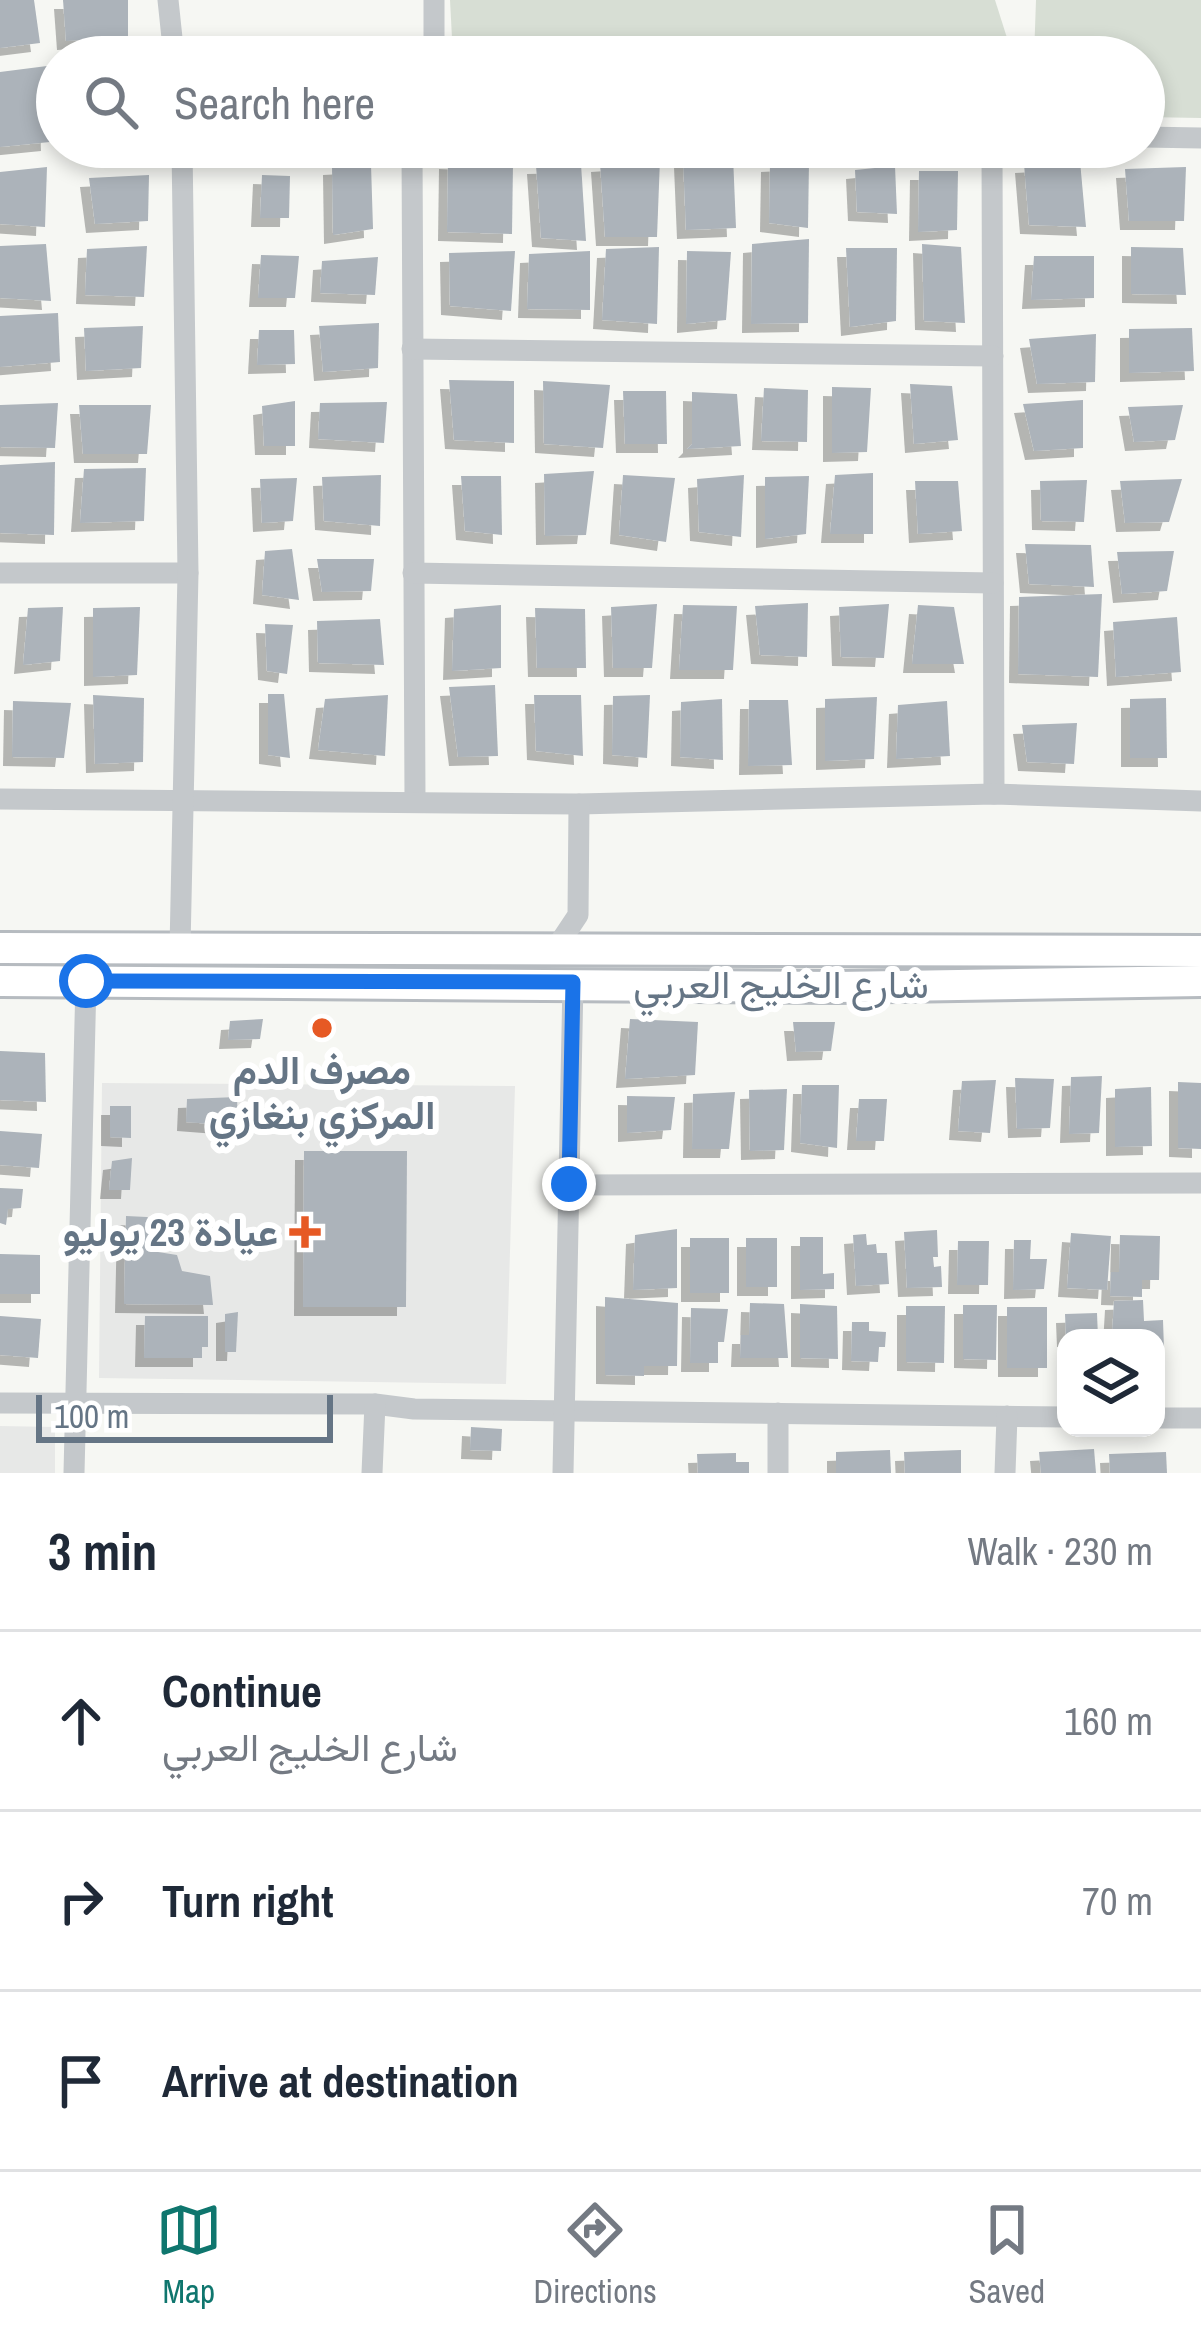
<!DOCTYPE html>
<meta charset="utf-8">
<style>
:root{--surface:#fff;--page:#f6f6f7;--text:#1f2937;--muted:#747a83;--line:#e0e1e3;--accent:#0f766e}
body{margin:0;font-family:"Archivo Narrow",Vazirmatn,sans-serif;background:var(--page);color:var(--text)}
.controls{position:absolute;right:36px;bottom:36px;display:grid;overflow:hidden;border-radius:24px;box-shadow:0 6px 18px #0003}
.controls button{width:108px;height:108px;display:grid;place-items:center;padding:0;border:0;border-bottom:3px solid var(--line);background:var(--surface);color:var(--text);font:60px sans-serif}
.scale{position:absolute;left:36px;bottom:30px;width:297px;box-sizing:border-box;padding-left:12px;border:6px solid #657585;border-top:0;font-size:33px;line-height:42px;white-space:nowrap;color:#657585;-webkit-text-stroke:9px #fff;paint-order:stroke}
.stop{position:absolute;width:36px;height:36px;margin:-27px;border:9px solid #1a73e8;border-radius:50%;background:#fff}
.stop.end{background:#1a73e8;border-color:#fff;box-shadow:0 3px 12px #0008}
.list{margin:0;padding:0;list-style:none}
h2{display:flex;justify-content:space-between;align-items:center;height:156px;margin:0;padding:0 48px;font-size:51px}
h2 small{font-size:39px;font-weight:400;color:var(--muted)}
.list li{display:grid;grid-template-columns:78px 1fr auto;gap:36px;align-items:center;box-sizing:border-box;height:180px;padding:0 48px;border-top:3px solid var(--line)}
.list b{display:block;font-size:45px;white-space:nowrap}
.list p{margin:0;font-size:39px;white-space:nowrap;color:var(--muted)}
.list em{font-size:39px;font-style:normal;color:var(--muted)}
.icon{flex:none;width:66px;height:66px;fill:none;stroke:currentColor;stroke-width:2;stroke-linecap:round;stroke-linejoin:round}
.map{position:relative;flex:none;width:1201px;height:1473px;overflow:hidden}
.search{position:absolute;background:var(--surface);box-shadow:0 6px 18px #0003;left:36px;right:36px;top:36px;height:132px;display:flex;align-items:center;gap:30px;box-sizing:border-box;padding:0 42px;border-radius:66px;color:var(--muted);font-size:45px}
.sheet{height:696px;background:var(--surface)}
nav{display:flex;justify-content:space-around;align-items:center;box-sizing:border-box;height:168px;border-top:3px solid var(--line);background:var(--surface);font-size:33px;color:var(--muted)}
nav a{display:grid;justify-items:center;gap:6px}
nav .on{color:var(--accent)}
.map>svg:first-child{display:block}
.built{fill:#e7e8e7}
.green{fill:#d7ded4}
.building{fill:#acb3ba;filter:url(#shadow)}
.lines{fill:none;stroke-linecap:round;stroke-linejoin:round}
.secondary-casing{stroke:#b6bbc0;stroke-width:36}
.street{stroke:#c4c8cb;stroke-width:21}
.secondary{stroke:#fff;stroke-width:30}
.route{stroke:#1a73e8;stroke-width:15}
.poi-dot{fill:#e65924;stroke:#fff;stroke-width:4.5}
.labels{text-anchor:middle;dominant-baseline:central;stroke-width:12;stroke-linejoin:round;paint-order:stroke}
.street-label{font-size:39px;fill:#657585;stroke:#fff}
.poi-label{font-size:39px;font-weight:bold;fill:#657585;stroke:#fff}
</style>
<div class="map">
<svg width="1201" height="1473" viewBox="0 0 1201 1473">
<defs>
<filter id="shadow"><feDropShadow dx="-9" dy="9" stdDeviation="0" flood-color="#0004"/></filter>
</defs>
<rect width="100%" height="100%" fill="#f6f7f3"/>
<g class="built">
<polygon points="102,1083 515,1086 506,1384 99,1378"/>
<polygon points="0,1426 55,1427 55,1473 0,1473"/>
</g>
<g class="green">
<polygon points="450,0 995,0 1008,41 1003,57 453,57"/>
<polygon points="1036,0 1201,0 1201,118 1144,117 1144,57 1034,57"/>
</g>
<g class="building">
<polygon points="0,0 34,0 40,43 0,48"/>
<polygon points="63,0 128,0 128,37 66,41"/>
<polygon points="47,66 50,142 0,147 0,72"/>
<polygon points="733,156 736,228 686,230 683,158"/>
<polygon points="660,159 657,237 605,237 600,163"/>
<polygon points="448,160 513,163 512,234 447,232"/>
<polygon points="809,161 808,228 769,223 770,163"/>
<polygon points="1080,161 1086,227 1029,225 1024,164"/>
<polygon points="371,164 373,229 333,235 332,166"/>
<polygon points="581,164 586,241 541,238 536,165"/>
<polygon points="895,166 897,214 857,212 855,170"/>
<polygon points="47,167 45,227 0,224 0,172"/>
<polygon points="1186,167 1184,221 1129,221 1125,169"/>
<polygon points="919,171 958,171 957,230 918,232"/>
<polygon points="149,175 148,221 95,224 89,178"/>
<polygon points="262,175 290,176 289,218 260,218"/>
<polygon points="809,239 808,323 751,324 752,244"/>
<polygon points="46,244 51,301 0,298 0,246"/>
<polygon points="922,244 961,247 965,323 924,321"/>
<polygon points="147,246 144,297 85,295 87,249"/>
<polygon points="659,247 657,324 602,320 606,249"/>
<polygon points="1131,247 1183,248 1186,295 1131,294"/>
<polygon points="846,248 897,248 896,321 850,327"/>
<polygon points="515,251 511,311 450,306 449,253"/>
<polygon points="590,251 590,310 527,309 529,254"/>
<polygon points="687,251 731,252 726,320 686,324"/>
<polygon points="261,255 299,256 295,298 258,298"/>
<polygon points="1034,256 1094,256 1094,298 1031,300"/>
<polygon points="378,257 375,295 320,293 322,261"/>
<polygon points="58,313 60,362 0,367 0,316"/>
<polygon points="379,323 378,368 323,372 319,326"/>
<polygon points="143,326 141,368 86,371 84,328"/>
<polygon points="1192,328 1194,371 1129,373 1129,329"/>
<polygon points="259,330 294,330 295,364 257,365"/>
<polygon points="1096,334 1095,382 1037,384 1029,339"/>
<polygon points="449,380 514,381 514,443 454,440"/>
<polygon points="543,381 610,385 603,448 544,444"/>
<polygon points="910,384 952,386 958,440 914,444"/>
<polygon points="832,387 871,388 867,452 832,453"/>
<polygon points="764,388 808,390 807,442 761,441"/>
<polygon points="623,391 666,391 667,444 625,444"/>
<polygon points="692,392 737,394 741,446 687,449 692,444"/>
<polygon points="1083,400 1083,448 1034,451 1023,404"/>
<polygon points="295,401 295,446 264,446 262,406"/>
<polygon points="387,402 384,443 318,439 320,403"/>
<polygon points="58,403 55,448 0,447 0,405"/>
<polygon points="79,405 151,405 147,454 83,454"/>
<polygon points="1183,405 1175,440 1134,442 1128,407"/>
<polygon points="55,462 54,535 0,533 0,465"/>
<polygon points="146,468 144,521 80,523 84,469"/>
<polygon points="594,471 586,535 545,536 544,474"/>
<polygon points="873,473 873,534 830,534 835,475"/>
<polygon points="381,475 380,526 324,521 322,477"/>
<polygon points="623,475 675,478 666,542 619,535"/>
<polygon points="744,475 741,537 699,532 697,479"/>
<polygon points="461,476 501,476 502,535 465,531"/>
<polygon points="809,476 806,534 765,539 765,477"/>
<polygon points="297,478 293,521 262,523 260,479"/>
<polygon points="1182,479 1169,522 1125,523 1120,481"/>
<polygon points="1087,480 1084,522 1041,521 1040,481"/>
<polygon points="915,481 958,481 962,531 918,534"/>
<polygon points="1025,544 1091,545 1094,587 1029,584"/>
<polygon points="292,549 299,600 262,595 265,551"/>
<polygon points="1174,551 1167,591 1122,594 1117,552"/>
<polygon points="317,559 374,559 371,591 322,592"/>
<polygon points="1102,594 1098,677 1018,674 1019,597"/>
<polygon points="808,603 807,657 760,655 755,606"/>
<polygon points="657,604 652,668 613,668 611,607"/>
<polygon points="889,604 884,658 841,657 839,607"/>
<polygon points="501,605 501,668 452,671 454,609"/>
<polygon points="683,605 737,606 733,670 679,670"/>
<polygon points="918,605 954,607 964,664 912,664"/>
<polygon points="63,607 60,661 23,665 28,608"/>
<polygon points="140,607 137,675 93,677 93,608"/>
<polygon points="535,608 585,609 586,668 537,668"/>
<polygon points="1177,617 1181,672 1116,677 1113,622"/>
<polygon points="380,619 384,665 318,663 317,621"/>
<polygon points="265,624 293,625 287,674 267,671"/>
<polygon points="495,685 498,756 458,757 449,687"/>
<polygon points="268,694 284,694 290,758 268,755"/>
<polygon points="93,695 144,698 143,762 95,764"/>
<polygon points="388,695 385,756 318,750 325,699"/>
<polygon points="534,695 581,695 583,756 536,751"/>
<polygon points="650,695 647,758 612,755 613,696"/>
<polygon points="877,697 874,759 825,761 825,699"/>
<polygon points="1166,698 1167,758 1130,758 1130,699"/>
<polygon points="722,699 723,760 680,757 681,702"/>
<polygon points="749,700 788,700 792,765 748,766"/>
<polygon points="13,701 71,703 64,758 12,757"/>
<polygon points="947,701 950,756 896,759 898,705"/>
<polygon points="1077,723 1074,764 1027,762 1022,725"/>
<polygon points="263,1019 260,1039 228,1040 230,1021"/>
<polygon points="630,1019 698,1022 695,1075 625,1079"/>
<polygon points="793,1022 835,1022 831,1051 796,1052"/>
<polygon points="0,1051 45,1053 46,1102 0,1100"/>
<polygon points="1102,1076 1099,1133 1069,1134 1071,1077"/>
<polygon points="1015,1078 1054,1079 1050,1128 1017,1129"/>
<polygon points="996,1080 990,1133 958,1131 962,1081"/>
<polygon points="1178,1082 1201,1083 1201,1149 1178,1148"/>
<polygon points="802,1085 839,1085 837,1148 800,1143"/>
<polygon points="1151,1087 1152,1146 1115,1147 1115,1089"/>
<polygon points="787,1089 784,1150 750,1151 749,1090"/>
<polygon points="735,1092 729,1149 692,1149 693,1094"/>
<polygon points="627,1096 675,1097 671,1130 627,1133"/>
<polygon points="237,1097 238,1126 186,1122 187,1099"/>
<polygon points="859,1099 887,1099 884,1141 856,1141"/>
<polygon points="110,1106 131,1106 131,1138 110,1137"/>
<polygon points="0,1131 42,1134 39,1168 0,1165"/>
<polygon points="304,1151 407,1151 406,1307 303,1307"/>
<polygon points="132,1158 130,1190 109,1190 112,1161"/>
<polygon points="0,1188 23,1189 21,1208 8,1209 6,1225 0,1223"/>
<polygon points="126,1216 147,1217 157,1223 158,1252 177,1255 182,1271 210,1276 213,1305 124,1304"/>
<polygon points="677,1229 677,1288 633,1290 635,1235"/>
<polygon points="937,1230 938,1257 933,1257 934,1267 941,1266 942,1287 907,1288 904,1232"/>
<polygon points="1071,1233 1111,1236 1107,1290 1067,1288"/>
<polygon points="866,1234 867,1245 876,1244 877,1253 887,1253 889,1284 856,1286 853,1235"/>
<polygon points="1120,1235 1160,1236 1159,1280 1142,1280 1142,1297 1110,1296 1111,1272 1119,1272"/>
<polygon points="800,1237 823,1237 823,1274 834,1273 834,1289 800,1290"/>
<rect x="690" y="1238" width="39" height="55"/>
<rect x="746" y="1238" width="31" height="49"/>
<polygon points="1014,1240 1031,1240 1030,1259 1047,1259 1044,1289 1013,1290"/>
<polygon points="958,1241 989,1241 988,1285 957,1285"/>
<polygon points="0,1254 40,1255 40,1294 0,1294"/>
<polygon points="605,1297 678,1303 677,1366 644,1366 644,1376 605,1375"/>
<polygon points="1143,1300 1144,1321 1163,1320 1165,1379 1156,1380 1156,1338 1112,1335 1114,1301"/>
<polygon points="750,1303 784,1304 788,1358 740,1358 741,1335 749,1335"/>
<polygon points="800,1304 837,1306 838,1359 800,1358"/>
<polygon points="963,1305 997,1305 996,1360 963,1359"/>
<polygon points="906,1306 945,1306 944,1363 906,1362"/>
<rect x="1007" y="1307" width="40" height="61"/>
<polygon points="691,1308 728,1309 724,1342 718,1342 718,1363 690,1363"/>
<polygon points="238,1312 236,1352 225,1352 225,1314"/>
<polygon points="1097,1313 1098,1338 1066,1338 1065,1314"/>
<polygon points="0,1316 41,1319 38,1358 0,1355"/>
<polygon points="145,1316 208,1316 208,1347 202,1347 202,1358 144,1358"/>
<polygon points="852,1322 869,1322 869,1331 886,1332 885,1347 879,1347 878,1362 851,1361"/>
<polygon points="471,1427 502,1429 501,1451 470,1450"/>
<polygon points="1094,1449 1096,1473 1041,1473 1039,1452"/>
<polygon points="890,1450 891,1473 836,1473 836,1452"/>
<polygon points="961,1450 961,1473 905,1473 904,1452"/>
<polygon points="1166,1452 1167,1473 1110,1473 1109,1454"/>
<polygon points="736,1453 736,1462 749,1462 749,1473 698,1473 697,1454"/>
</g>
<g class="lines">
<g class="secondary-casing">
<g id="secondary">
<polyline points="0,948 1201,951"/>
<polyline points="0,981 838,987 1201,981"/>
</g>
</g>
<g class="street">
<polyline points="168,0 174,57"/>
<polyline points="434,0 434,57"/>
<polyline points="1144,137 1201,138"/>
<polyline points="412,147 415,800"/>
<polyline points="992,147 994,794"/>
<polyline points="412,349 993,356"/>
<polyline points="0,573 188,573"/>
<polyline points="413,573 993,583"/>
<polyline points="0,799 579,804 994,794 1201,801"/>
<polyline points="180,948 188,573 182,147"/>
<polyline points="556,948 578,915 579,804"/>
<polyline points="570,1185 1201,1183"/>
<polyline points="0,1403 375,1404 414,1409 1066,1417"/>
<polyline points="778,1413 778,1473"/>
<polyline points="1156,1418 1201,1418"/>
<polyline points="74,1473 86,981"/>
<polyline points="372,1473 375,1404"/>
<polyline points="563,1473 573,982"/>
<polyline points="1005,1473 1007,1416"/>
</g>
<use href="#secondary" class="secondary"/>
</g>
<g class="lines">
<polyline class="route" points="86,981 573,982 569,1184"/>
</g>
<g class="poi-dot">
<circle cx="322" cy="1028" r="12"/>
<path d="M299 1214h12v12h12v12h-12v12h-12v-12h-12v-12h12z"/>
</g>
<g class="labels">
<g class="street-label">
<text x="781" y="984">شارع الخليج العربي</text>
</g>
<g class="poi-label">
<text x="322" y="1070">مصرف الدم<tspan x="322" dy="45">المركزي بنغازي</tspan></text>
<text x="278" y="1232" text-anchor="end">عيادة 23 يوليو</text>
</g>
</g>
</svg>
<div class="controls">
<button><svg class="icon" aria-label="layers" viewBox="0 0 24 24"><path d="M12 4l9 5-9 5-9-5zM3 14l9 5 9-5"/></svg></button>
</div>
<div class="scale">100 m</div>
<div class="stop" style="left:86px;top:981px"></div>
<div class="stop end" style="left:569px;top:1184px"></div>
<div class="search"><svg class="icon" aria-label="search" viewBox="0 0 24 24"><circle cx="10" cy="10" r="6"/><path d="M15 15l6 6"/></svg>Search here</div>
</div>
<section class="sheet">
<h2>3 min<small>Walk · 230 m</small></h2>
<ul class="list">
<li><svg class="icon" aria-label="ahead" viewBox="0 0 24 24"><path d="M12 20V5M6 11l6-6 6 6"/></svg><div><b>Continue</b><p>شارع الخليج العربي</p></div><em>160 m</em></li>
<li><svg class="icon" aria-label="right" viewBox="0 0 24 24"><path d="M7 20v-9h11M14 6l5 5-5 5"/></svg><div><b>Turn right</b></div><em>70 m</em></li>
<li><svg class="icon" aria-label="arrive" viewBox="0 0 24 24"><path d="M6 21V4h12l-3 4 3 4H6"/></svg><div><b>Arrive at destination</b></div></li>
</ul>
</section>
<nav>
<a class="on"><svg class="icon" aria-label="map" viewBox="0 0 24 24"><path d="M3 6l6-2 6 2 6-2v14l-6 2-6-2-6 2zM9 4v14M15 6v14"/></svg>Map</a>
<a><svg class="icon" aria-label="directions" viewBox="0 0 24 24"><path d="M12 3l9 9-9 9-9-9zM9 14v-3h6M13 9l2 2-2 2"/></svg>Directions</a>
<a><svg class="icon" aria-label="saved" viewBox="0 0 24 24"><path d="M7 4h10v16l-5-4-5 4z"/></svg>Saved</a>
</nav>
